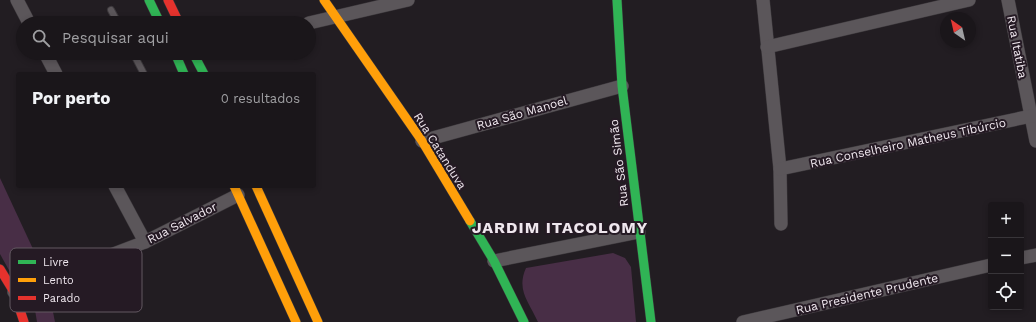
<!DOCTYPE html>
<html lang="pt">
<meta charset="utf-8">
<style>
:root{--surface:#1a161a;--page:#272327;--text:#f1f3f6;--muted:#9f9fa2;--line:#383539}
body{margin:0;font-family:"Work Sans",sans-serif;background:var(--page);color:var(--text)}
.controls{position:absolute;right:12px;bottom:12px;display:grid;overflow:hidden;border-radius:4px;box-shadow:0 2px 6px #0003}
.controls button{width:36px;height:36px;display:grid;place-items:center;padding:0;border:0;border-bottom:1px solid var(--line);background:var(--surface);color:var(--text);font:20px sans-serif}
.compass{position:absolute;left:940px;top:12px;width:36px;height:36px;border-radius:50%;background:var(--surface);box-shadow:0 2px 6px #0003;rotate:326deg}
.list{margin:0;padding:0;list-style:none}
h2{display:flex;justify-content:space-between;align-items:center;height:52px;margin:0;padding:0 16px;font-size:17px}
h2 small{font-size:13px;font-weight:400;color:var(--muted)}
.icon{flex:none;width:22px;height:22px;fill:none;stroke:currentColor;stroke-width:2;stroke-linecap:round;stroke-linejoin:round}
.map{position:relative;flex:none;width:1036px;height:322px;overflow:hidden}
.search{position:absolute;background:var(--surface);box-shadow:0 2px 6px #0003;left:16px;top:16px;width:300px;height:44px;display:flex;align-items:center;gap:10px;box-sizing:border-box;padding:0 14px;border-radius:22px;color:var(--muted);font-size:15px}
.panel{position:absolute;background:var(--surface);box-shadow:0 2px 6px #0003;left:16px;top:72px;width:300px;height:116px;border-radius:4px}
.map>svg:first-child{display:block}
.green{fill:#482e46}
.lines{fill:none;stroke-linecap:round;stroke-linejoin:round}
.lane-casing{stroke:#3c383c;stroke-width:8}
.street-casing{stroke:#3c383c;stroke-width:14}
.fast-casing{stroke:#3c383c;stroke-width:10}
.slow-casing{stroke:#3c383c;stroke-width:10}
.jam-casing{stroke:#3c383c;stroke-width:10}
.lane{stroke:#5b565a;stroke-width:6}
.street{stroke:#5b565a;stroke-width:13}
.fast{stroke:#30b455;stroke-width:9}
.slow{stroke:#ff9f0a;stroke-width:9}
.jam{stroke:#e5322d;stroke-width:9}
.labels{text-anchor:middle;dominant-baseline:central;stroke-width:4;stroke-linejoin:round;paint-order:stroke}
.street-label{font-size:12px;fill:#efe7ee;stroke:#251a24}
.district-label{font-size:16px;font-weight:bold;letter-spacing:1px;fill:#efe7ee;stroke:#251a24}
.key{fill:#251a24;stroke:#625861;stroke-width:1}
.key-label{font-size:11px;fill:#efe7ee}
</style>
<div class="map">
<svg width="1036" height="322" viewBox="0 0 1036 322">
<rect width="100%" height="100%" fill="#221d22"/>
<g class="green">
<polygon points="0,178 40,264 15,281 0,254"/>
<path d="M613,253l12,5 6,9 5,55h-98c-9,-20 -22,-32 -12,-54z"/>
<polygon points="52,307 55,322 37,322 35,310"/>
</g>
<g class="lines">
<g class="lane-casing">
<g id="lane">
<polyline points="111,10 118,23"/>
<polyline points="133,53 144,74"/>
</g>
</g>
<g class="street-casing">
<g id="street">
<polyline points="17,0 29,23"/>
<polyline points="763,0 780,169 781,224"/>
<polyline points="1008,0 1036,141"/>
<polyline points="309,23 408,0"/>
<polyline points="767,47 969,0"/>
<polyline points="45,53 56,74"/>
<polyline points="422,141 622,86"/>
<polyline points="780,169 1036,115"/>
<polyline points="115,186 145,242"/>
<polyline points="1021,258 1036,255"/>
<polyline points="494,261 639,232"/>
<polyline points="14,292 145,242 238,195"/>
<polyline points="743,322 991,265"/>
</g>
</g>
<g class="fast-casing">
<g id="fast">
<polyline points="149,0 160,23"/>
<polyline points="617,0 622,86 651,322"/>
<polyline points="175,53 184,74"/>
<polyline points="193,53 204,74"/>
<polyline points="470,221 494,261 524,322"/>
</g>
</g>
<g class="slow-casing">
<g id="slow">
<polyline points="324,0 422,141 470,221"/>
<polyline points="234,186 296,322"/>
<polyline points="256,186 318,322"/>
</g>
</g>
<g class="jam-casing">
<g id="jam">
<polyline points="168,0 179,23"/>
<polyline points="0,269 14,292 24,322"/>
</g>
</g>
<use href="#lane" class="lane"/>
<use href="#street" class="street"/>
<use href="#fast" class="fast"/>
<use href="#slow" class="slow"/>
<use href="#jam" class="jam"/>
</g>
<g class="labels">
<g class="street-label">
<text transform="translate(1017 47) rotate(79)">Rua Itatiba</text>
<text transform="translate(522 113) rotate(-16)">Rua São Manoel</text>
<text transform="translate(908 143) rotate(-12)">Rua Conselheiro Matheus Tibúrcio</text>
<text transform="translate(440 151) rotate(58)">Rua Catanduva</text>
<text transform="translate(619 163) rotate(-97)">Rua São Simão</text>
<text transform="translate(182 223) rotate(-27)">Rua Salvador</text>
<text transform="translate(867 294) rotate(-13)">Rua Presidente Prudente</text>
</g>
<g class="district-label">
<text x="560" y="227">JARDIM ITACOLOMY</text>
</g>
</g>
<rect x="10" y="248" width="132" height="64" rx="6" class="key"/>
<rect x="18" y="260" width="18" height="4" fill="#30b455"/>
<rect x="18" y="278" width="18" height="4" fill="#ff9f0a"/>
<rect x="18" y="296" width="18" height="4" fill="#e5322d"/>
<g class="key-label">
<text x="43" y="266">Livre</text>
<text x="43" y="284">Lento</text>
<text x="43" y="302">Parado</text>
</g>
</svg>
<div class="controls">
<button>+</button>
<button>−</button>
<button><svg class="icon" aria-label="locate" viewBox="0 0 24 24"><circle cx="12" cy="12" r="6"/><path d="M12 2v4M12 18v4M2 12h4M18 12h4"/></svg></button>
</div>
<svg class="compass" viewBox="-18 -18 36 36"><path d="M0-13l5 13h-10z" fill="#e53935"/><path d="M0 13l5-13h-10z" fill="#9f9fa2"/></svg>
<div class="search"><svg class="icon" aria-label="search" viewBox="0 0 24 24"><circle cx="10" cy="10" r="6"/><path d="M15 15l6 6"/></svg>Pesquisar aqui</div>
<section class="panel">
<h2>Por perto<small>0 resultados</small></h2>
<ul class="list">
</ul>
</section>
</div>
